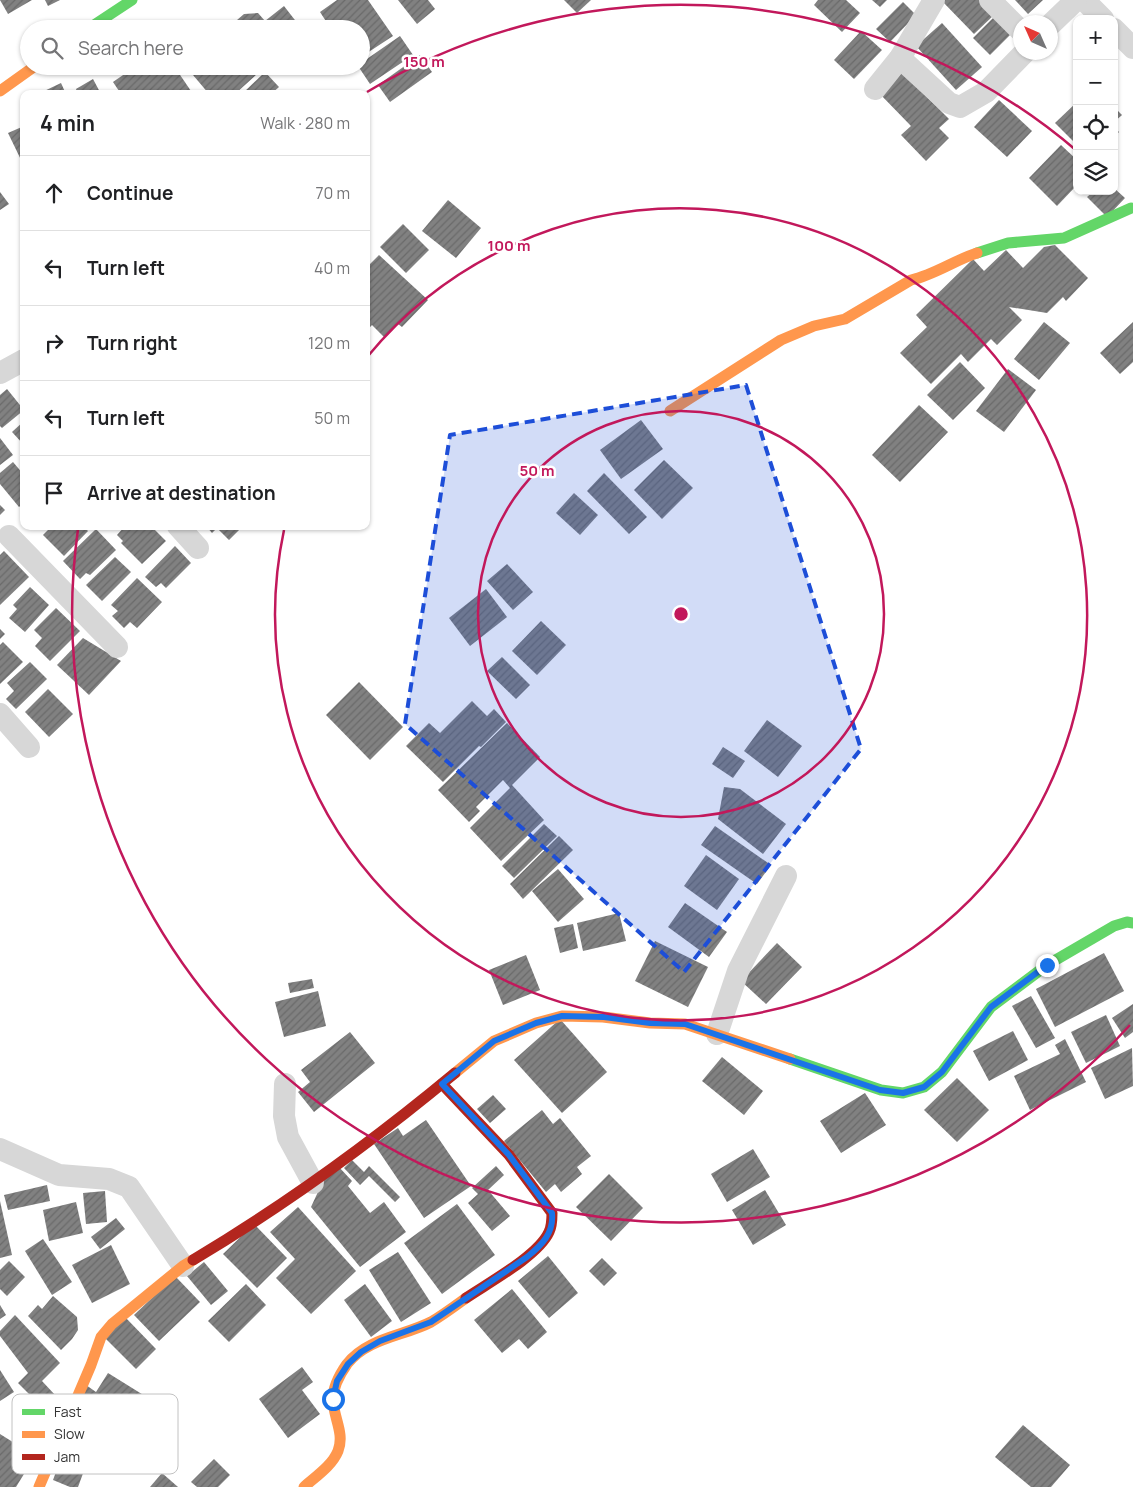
<!DOCTYPE html>
<meta charset="utf-8">
<style>
:root{--surface:#fff;--page:#f6f6f6;--text:#202124;--muted:#757577;--line:#e0e0e0}
body{margin:0;font-family:Manrope,sans-serif;background:var(--page);color:var(--text)}
.controls{position:absolute;right:15px;top:15px;display:grid;overflow:hidden;border-radius:10px;box-shadow:0 1px 4px #0004}
.controls button{width:45px;height:45px;display:grid;place-items:center;padding:0;border:0;border-bottom:1px solid var(--line);background:var(--surface);color:var(--text);font:25px sans-serif}
.compass{position:absolute;left:1013px;top:15px;width:45px;height:45px;border-radius:50%;background:var(--surface);box-shadow:0 1px 4px #0004;rotate:315deg}
.stop{position:absolute;width:15px;height:15px;margin:-11px;border:4px solid #1a73e8;border-radius:50%;background:#fff}
.stop.end{background:#1a73e8;border-color:#fff;box-shadow:0 1px 5px #0008}
.list{margin:0;padding:0;list-style:none}
h2{display:flex;justify-content:space-between;align-items:center;height:65px;margin:0;padding:0 20px;font-size:21px}
h2 small{font-size:16px;font-weight:400;color:var(--muted)}
.list li{display:grid;grid-template-columns:32px 1fr auto;gap:15px;align-items:center;box-sizing:border-box;height:75px;padding:0 20px;border-top:1px solid var(--line)}
.list b{display:block;font-size:19px;white-space:nowrap}
.list em{font-size:16px;font-style:normal;color:var(--muted)}
.icon{flex:none;width:28px;height:28px;fill:none;stroke:currentColor;stroke-width:2;stroke-linecap:round;stroke-linejoin:round}
.map{position:relative;flex:none;width:1133px;height:1487px;overflow:hidden}
.search{position:absolute;background:var(--surface);box-shadow:0 1px 4px #0004;left:20px;top:20px;width:350px;height:55px;display:flex;align-items:center;gap:12px;box-sizing:border-box;padding:0 18px;border-radius:28px;color:var(--muted);font-size:19px}
.panel{position:absolute;background:var(--surface);box-shadow:0 1px 4px #0004;left:20px;top:90px;width:350px;height:440px;border-radius:10px}
.map>svg:first-child{display:block}
.building{fill:url(#building-hatch)}
.lines{fill:none;stroke-linecap:round;stroke-linejoin:round}
.street{stroke:#d7d7d7;stroke-width:22}
.fast{stroke:#63d668;stroke-width:11}
.slow{stroke:#ff974d;stroke-width:11}
.jam{stroke:#b3261e;stroke-width:11}
.route{stroke:#1a73e8;stroke-width:6}
.marked{fill:#1d4ed8;fill-opacity:0.2;stroke:#1d4ed8;stroke-width:4;stroke-dasharray:10 6;stroke-linejoin:round}
.ring{fill:none;stroke:#c2185b;stroke-width:2.5}
.key{fill:#fff;stroke:#c2c2c2;stroke-width:1}
.key-label{font-size:14px;fill:#333}
.centre{fill:#c2185b;stroke:#fff;stroke-width:2.5}
.ring-label{font-size:15px;text-anchor:middle;font-weight:bold;fill:#c2185b;stroke:#fff;stroke-width:5;stroke-linejoin:round;paint-order:stroke}
</style>
<div class="map">
<svg width="1133" height="1487" viewBox="0 0 1133 1487">
<defs>
<pattern id="building-hatch" width="6" height="6" patternUnits="userSpaceOnUse" patternTransform="scale(1.25)"><rect width="6" height="6" fill="#818181"/><path d="M-1 1l2-2M0 6l6-6M5 7l2-2" fill="none" stroke="#6a6a6a"/></pattern>
</defs>
<rect width="100%" height="100%" fill="#fff"/>
<g class="building">
<polygon points="0,0 32,0 8,14"/>
<polygon points="45,0 60,0 48,6"/>
<polygon points="337,0 368,0 393,36 361,57 361,29 331,29 320,12"/>
<polygon points="398,0 428,0 435,9 417,24"/>
<polygon points="564,0 591,0 577,13"/>
<polygon points="818,0 846,0 860,13 842,32 814,5"/>
<polygon points="872,0 887,0 880,7"/>
<polygon points="941,0 979,0 994,15 974,34"/>
<polygon points="1015,0 1043,0 1028,14"/>
<polygon points="903,2 916,15 890,42 876,29"/>
<polygon points="284,6 298,24 292,29 244,29 237,20 244,14 258,13 265,21"/>
<polygon points="997,14 1014,31 990,55 973,38"/>
<polygon points="192,22 198,29 185,29"/>
<polygon points="942,23 982,67 956,90 916,46"/>
<polygon points="861,31 882,50 854,79 834,60"/>
<polygon points="400,36 413,55 370,84 358,66 361,66 361,63"/>
<polygon points="420,55 432,72 390,102 378,85"/>
<polygon points="136,66 174,66 193,94 121,94 113,82"/>
<polygon points="177,66 189,66 183,72"/>
<polygon points="193,66 250,66 257,74 235,94 209,94 193,75 197,71"/>
<polygon points="900,70 949,119 939,128 949,138 926,161 901,135 911,126 878,92"/>
<polygon points="265,72 279,87 271,94 242,94"/>
<polygon points="93,79 101,94 78,94 76,89"/>
<polygon points="61,83 66,94 38,94"/>
<polygon points="999,100 1032,131 1007,157 974,127"/>
<polygon points="1077,102 1077,145 1055,123"/>
<polygon points="1114,107 1122,115 1114,122"/>
<polygon points="24,126 24,166 8,133"/>
<polygon points="1114,127 1119,132 1114,137"/>
<polygon points="1061,145 1077,160 1077,185 1057,206 1029,178"/>
<polygon points="1114,188 1125,198 1107,217 1087,197 1094,191 1114,191"/>
<polygon points="0,192 9,204 0,210"/>
<polygon points="448,200 481,228 456,258 422,231"/>
<polygon points="403,224 429,250 406,273 380,247"/>
<polygon points="1055,245 1088,278 1066,301 1063,297 1047,313 1009,307 1022,320 997,345 991,339 968,362 961,354 931,384 900,353 927,327 916,315 973,259 984,271 1006,250 1023,268 1044,247"/>
<polygon points="379,255 428,300 402,327 398,324 384,337 372,325 367,330 366,329 366,268"/>
<polygon points="1044,322 1070,343 1039,380 1014,359"/>
<polygon points="1133,322 1133,362 1120,374 1100,353"/>
<polygon points="960,362 985,388 953,420 927,395"/>
<polygon points="1008,369 1036,390 1004,432 976,411"/>
<polygon points="7,389 24,410 2,428 0,426 0,395"/>
<polygon points="919,405 948,432 900,482 872,455"/>
<polygon points="641,420 663,449 621,479 600,450"/>
<polygon points="24,421 24,445 12,432"/>
<polygon points="0,438 13,455 0,465"/>
<polygon points="664,460 693,488 662,519 634,490"/>
<polygon points="13,462 24,475 24,503 19,507 0,484 0,473"/>
<polygon points="604,473 647,517 629,534 587,491"/>
<polygon points="574,493 598,515 580,535 556,513"/>
<polygon points="0,505 5,510 0,515"/>
<polygon points="52,526 83,526 88,531 64,556 43,535"/>
<polygon points="125,526 151,526 166,541 142,564 121,543 123,541 117,535"/>
<polygon points="206,526 243,526 229,540 217,528 212,533"/>
<polygon points="96,529 116,550 90,575 86,573 80,579 63,561"/>
<polygon points="175,546 191,563 166,588 161,583 156,587 145,577"/>
<polygon points="4,551 29,577 0,605 0,555"/>
<polygon points="115,557 131,572 102,601 86,585"/>
<polygon points="507,564 533,592 513,610 487,581"/>
<polygon points="137,578 162,602 137,628 130,622 124,628 112,616 118,611 111,605"/>
<polygon points="30,587 49,605 25,632 9,618 17,609 13,605"/>
<polygon points="486,589 507,617 470,646 449,618"/>
<polygon points="56,608 80,631 50,661 35,646 42,638 34,630"/>
<polygon points="541,621 566,645 537,675 512,651"/>
<polygon points="0,629 5,634 0,639"/>
<polygon points="83,638 121,661 89,695 57,665"/>
<polygon points="3,642 23,662 0,684 0,645"/>
<polygon points="502,657 530,685 516,699 487,671"/>
<polygon points="30,662 47,679 16,709 6,699 14,691 7,683"/>
<polygon points="359,682 403,727 370,760 326,715"/>
<polygon points="48,689 73,714 49,737 25,712"/>
<polygon points="472,701 487,716 494,709 506,722 481,747 479,746 443,782 406,746 429,723 440,733"/>
<polygon points="767,720 802,746 778,777 744,751"/>
<polygon points="507,723 540,757 512,785 544,820 501,861 470,828 510,788 503,780 476,807 480,811 469,822 438,790"/>
<polygon points="723,747 745,761 733,778 712,764"/>
<polygon points="724,787 740,789 786,824 763,854 718,819"/>
<polygon points="544,824 557,836 514,878 502,866"/>
<polygon points="715,826 771,865 757,884 701,845"/>
<polygon points="559,836 573,850 523,899 510,884"/>
<polygon points="706,855 739,879 717,910 684,886"/>
<polygon points="558,869 584,899 558,922 532,891"/>
<polygon points="685,903 727,932 709,957 668,927"/>
<polygon points="619,913 626,941 583,951 577,923"/>
<polygon points="573,924 578,948 560,953 554,928"/>
<polygon points="655,941 708,967 688,1007 635,981"/>
<polygon points="777,943 802,967 766,1004 741,981"/>
<polygon points="1104,953 1124,991 1055,1027 1036,989"/>
<polygon points="526,955 540,990 503,1005 489,970"/>
<polygon points="312,979 314,988 290,993 288,983"/>
<polygon points="318,991 326,1026 284,1037 275,1002"/>
<polygon points="1031,996 1055,1038 1036,1048 1012,1006"/>
<polygon points="1133,1004 1133,1032 1125,1038 1112,1018"/>
<polygon points="1106,1015 1120,1046 1086,1063 1071,1032"/>
<polygon points="560,1019 607,1072 562,1113 514,1060"/>
<polygon points="1013,1031 1028,1060 989,1081 973,1051"/>
<polygon points="350,1032 375,1063 314,1112 298,1092 310,1082 301,1070"/>
<polygon points="1065,1039 1086,1082 1030,1110 1014,1076 1060,1054 1055,1045"/>
<polygon points="1132,1048 1133,1086 1105,1099 1091,1068"/>
<polygon points="722,1057 763,1091 744,1115 702,1081"/>
<polygon points="957,1078 989,1110 957,1142 924,1110"/>
<polygon points="865,1093 886,1125 841,1153 820,1121"/>
<polygon points="493,1095 506,1109 490,1123 477,1109"/>
<polygon points="542,1110 553,1124 560,1118 591,1156 577,1167 582,1174 561,1192 555,1184 546,1192 504,1141"/>
<polygon points="426,1120 471,1186 424,1218 374,1144 398,1128 403,1136"/>
<polygon points="753,1149 770,1177 727,1202 711,1174"/>
<polygon points="352,1160 364,1172 369,1166 400,1197 395,1202 369,1176 360,1185 344,1168"/>
<polygon points="338,1166 352,1181 348,1186 370,1213 384,1202 406,1232 360,1267 311,1207 323,1181"/>
<polygon points="496,1166 504,1175 488,1190 510,1216 492,1231 468,1203 478,1194 472,1188"/>
<polygon points="609,1174 643,1208 611,1241 576,1207"/>
<polygon points="47,1185 50,1201 8,1210 4,1195"/>
<polygon points="765,1190 786,1225 753,1245 732,1210"/>
<polygon points="105,1191 107,1222 86,1224 83,1193"/>
<polygon points="0,1201 12,1255 0,1258"/>
<polygon points="76,1202 83,1233 49,1241 43,1210"/>
<polygon points="457,1204 495,1255 442,1294 404,1243"/>
<polygon points="298,1207 356,1271 311,1314 276,1278 295,1259 270,1232"/>
<polygon points="116,1218 125,1229 100,1249 91,1237"/>
<polygon points="254,1224 287,1258 257,1288 223,1254"/>
<polygon points="43,1239 72,1282 52,1295 25,1251"/>
<polygon points="111,1245 130,1284 92,1303 72,1265"/>
<polygon points="398,1252 431,1303 401,1322 369,1270"/>
<polygon points="548,1256 578,1293 549,1318 518,1281"/>
<polygon points="602,1258 617,1273 604,1286 589,1271"/>
<polygon points="9,1261 25,1277 7,1296 0,1289 0,1270"/>
<polygon points="204,1262 228,1291 211,1305 187,1276"/>
<polygon points="175,1276 200,1302 159,1341 134,1315"/>
<polygon points="246,1284 266,1305 229,1342 208,1321"/>
<polygon points="365,1284 392,1321 371,1337 344,1300"/>
<polygon points="512,1289 547,1332 528,1349 519,1339 502,1353 474,1320"/>
<polygon points="53,1296 77,1317 78,1330 72,1339 61,1350 28,1316 38,1305 42,1309"/>
<polygon points="0,1305 6,1315 0,1319"/>
<polygon points="15,1315 60,1363 42,1381 56,1396 43,1408 18,1383 28,1373 0,1336 0,1331"/>
<polygon points="124,1316 156,1349 136,1369 104,1337"/>
<polygon points="302,1367 313,1382 302,1390 320,1414 288,1438 259,1399"/>
<polygon points="0,1370 14,1392 0,1401"/>
<polygon points="108,1373 145,1396 123,1431 76,1402 86,1385 96,1392"/>
<polygon points="1023,1425 1070,1465 1051,1487 1031,1487 995,1457"/>
<polygon points="0,1434 35,1456 16,1487 0,1487"/>
<polygon points="68,1440 92,1449 78,1487 70,1487 53,1480"/>
<polygon points="214,1459 230,1475 218,1487 197,1487 191,1482"/>
<polygon points="162,1473 178,1487 150,1487"/>
</g>
<g class="lines">
<g class="street">
<polyline points="990,0 1020,30"/>
<polyline points="1084,0 1103,19"/>
<polyline points="1050,25 1076,0"/>
<polyline points="1114,29 1133,48"/>
<polyline points="900,58 949,103 960,107 986,92 1025,52"/>
<polyline points="875,89 900,58 934,0"/>
<polyline points="0,373 24,360"/>
<polyline points="178,526 198,548"/>
<polyline points="9,536 117,647"/>
<polyline points="0,714 29,747"/>
<polyline points="717,1034 738,971 786,876"/>
<polyline points="285,1084 284,1116 288,1137 313,1183"/>
<polyline points="0,1149 59,1175 109,1179 129,1187 183,1266"/>
</g>
<g class="fast">
<polyline points="88,29 132,0"/>
<polyline points="977,253 1008,243 1064,238 1131,208"/>
<polyline points="790,1059 881,1090 903,1093 924,1087 942,1072 991,1007 1047,965 1114,926 1127,922 1133,923"/>
</g>
<g class="slow">
<polyline points="0,91 35,66"/>
<path d="M670,411l111,-71 33,-14 31,-7 66,-39c23,-5 44,-20 66,-27"/>
<polyline points="455,1073 494,1041 536,1023 562,1016 603,1017 650,1023 685,1024 790,1059"/>
<polyline points="39,1487 91,1365 101,1337 112,1324 183,1266 193,1260"/>
<path d="M304,1487c11,-10 28,-21 34,-36 7,-18 -5,-34 -5,-52 0,-12 7,-25 14,-35 20,-26 57,-28 84,-42 12,-7 24,-16 35,-24"/>
</g>
<g class="jam">
<path d="M442,1084l67,71 43,58c0,7 0,13 -3,19 -11,24 -61,51 -83,66"/>
<path d="M193,1260c92,-55 179,-118 262,-187"/>
</g>
</g>
<g class="lines">
<path class="route" d="M333,1399l4,-18 11,-17 13,-12 19,-11 51,-19 96,-65c15,-12 27,-24 25,-44l-43,-58 -67,-71 52,-43 42,-18 26,-7 42,1 46,6 35,1 195,66 23,3 21,-6 18,-15 49,-65 56,-42"/>
</g>
<path class="marked" d="M746,385l115,364 -177,223 -279,-248 45,-289z"/>
<g class="ring">
<circle cx="681" cy="614" r="203"/>
<path d="M368 356A406 406 0 1 1 284 530"/>
<path d="M1130 1025A609 609 0 0 1 78 529M367 92A609 609 0 0 1 1077 151"/>
</g>
<rect x="12" y="1394" width="166" height="80" rx="8" class="key"/>
<rect x="22" y="1409" width="23" height="6" fill="#63d668"/>
<rect x="22" y="1431" width="23" height="7" fill="#ff974d"/>
<rect x="22" y="1454" width="23" height="6" fill="#b3261e"/>
<g class="key-label">
<text x="54" y="1417">Fast</text>
<text x="54" y="1439">Slow</text>
<text x="54" y="1462">Jam</text>
</g>
<circle cx="681" cy="614" r="8" class="centre"/>
<g class="ring-label">
<text x="424" y="67">150 m</text>
<text x="509" y="251">100 m</text>
<text x="537" y="476">50 m</text>
</g>
</svg>
<div class="controls">
<button>+</button>
<button>−</button>
<button><svg class="icon" aria-label="locate" viewBox="0 0 24 24"><circle cx="12" cy="12" r="6"/><path d="M12 2v4M12 18v4M2 12h4M18 12h4"/></svg></button>
<button><svg class="icon" aria-label="layers" viewBox="0 0 24 24"><path d="M12 4l9 5-9 5-9-5zM3 14l9 5 9-5"/></svg></button>
</div>
<svg class="compass" viewBox="-18 -18 36 36"><path d="M0-13l5 13h-10z" fill="#e53935"/><path d="M0 13l5-13h-10z" fill="#757577"/></svg>
<div class="stop" style="left:333px;top:1399px"></div>
<div class="stop end" style="left:1047px;top:965px"></div>
<div class="search"><svg class="icon" aria-label="search" viewBox="0 0 24 24"><circle cx="10" cy="10" r="6"/><path d="M15 15l6 6"/></svg>Search here</div>
<section class="panel">
<h2>4 min<small>Walk · 280 m</small></h2>
<ul class="list">
<li><svg class="icon" aria-label="ahead" viewBox="0 0 24 24"><path d="M12 20V5M6 11l6-6 6 6"/></svg><div><b>Continue</b></div><em>70 m</em></li>
<li><svg class="icon" aria-label="left" viewBox="0 0 24 24"><path d="M17 20v-9H6M10 6l-5 5 5 5"/></svg><div><b>Turn left</b></div><em>40 m</em></li>
<li><svg class="icon" aria-label="right" viewBox="0 0 24 24"><path d="M7 20v-9h11M14 6l5 5-5 5"/></svg><div><b>Turn right</b></div><em>120 m</em></li>
<li><svg class="icon" aria-label="left" viewBox="0 0 24 24"><path d="M17 20v-9H6M10 6l-5 5 5 5"/></svg><div><b>Turn left</b></div><em>50 m</em></li>
<li><svg class="icon" aria-label="arrive" viewBox="0 0 24 24"><path d="M6 21V4h12l-3 4 3 4H6"/></svg><div><b>Arrive at destination</b></div></li>
</ul>
</section>
</div>
